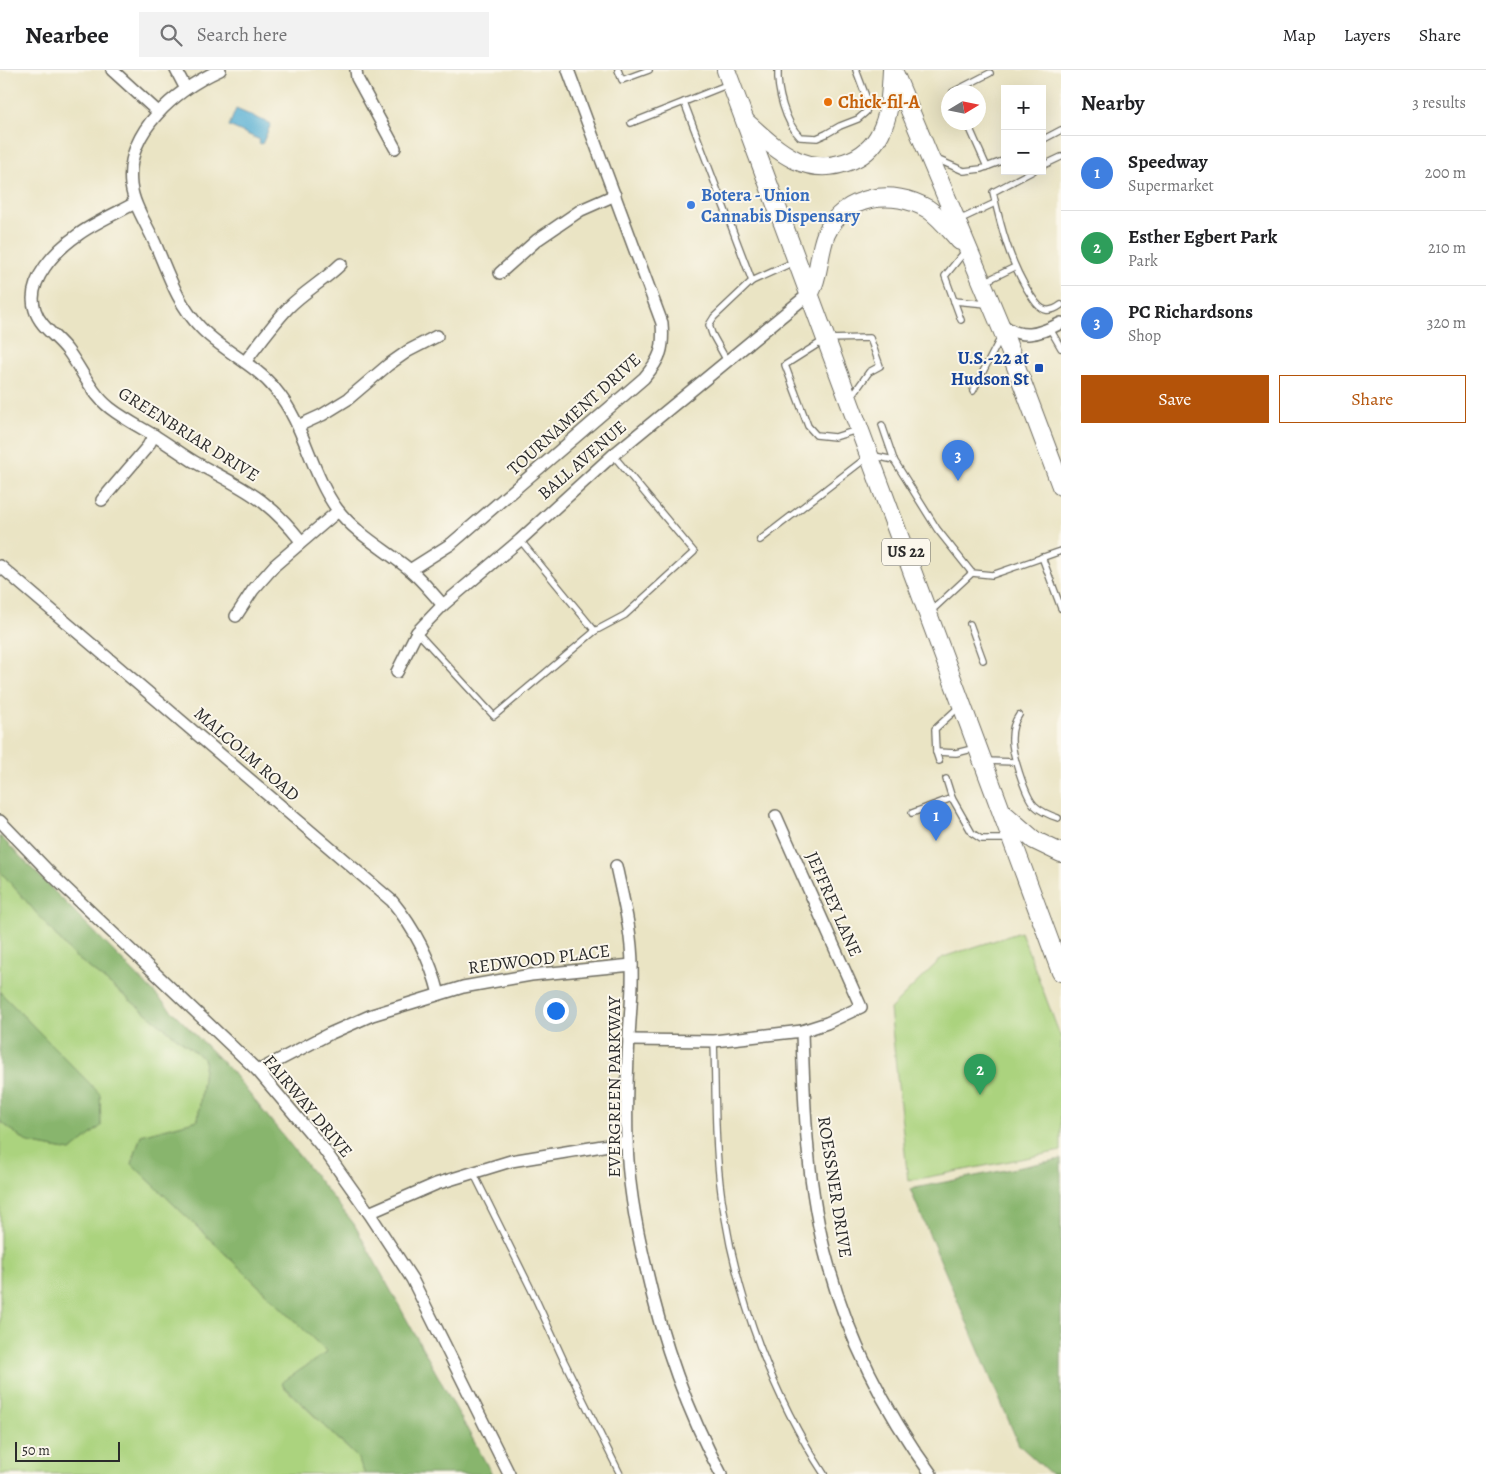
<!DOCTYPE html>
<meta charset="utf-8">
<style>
:root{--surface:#fff;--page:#f2f2f2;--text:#202124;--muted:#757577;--line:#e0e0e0;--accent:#b45309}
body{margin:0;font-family:Alegreya,serif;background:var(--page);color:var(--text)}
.controls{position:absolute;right:15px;top:15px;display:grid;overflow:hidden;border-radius:0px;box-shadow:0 5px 20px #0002}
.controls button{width:45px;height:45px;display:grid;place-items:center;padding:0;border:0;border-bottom:1px solid var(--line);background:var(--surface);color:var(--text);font:25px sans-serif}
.compass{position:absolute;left:941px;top:15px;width:45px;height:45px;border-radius:50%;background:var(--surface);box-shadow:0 5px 20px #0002;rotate:80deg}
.scale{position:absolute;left:15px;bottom:12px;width:105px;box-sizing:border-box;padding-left:5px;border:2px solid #2b2b2b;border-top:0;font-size:14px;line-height:18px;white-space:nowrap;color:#2b2b2b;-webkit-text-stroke:4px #fbf7ec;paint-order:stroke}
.you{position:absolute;left:555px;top:940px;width:18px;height:18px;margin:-12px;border:4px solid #fff;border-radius:50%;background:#1a73e8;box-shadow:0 0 0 8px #1a73e833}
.badge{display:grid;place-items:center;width:32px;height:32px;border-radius:50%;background:var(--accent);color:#fff;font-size:16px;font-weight:700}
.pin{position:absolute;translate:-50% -41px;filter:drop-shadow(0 1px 2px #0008)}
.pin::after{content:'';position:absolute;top:26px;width:18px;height:15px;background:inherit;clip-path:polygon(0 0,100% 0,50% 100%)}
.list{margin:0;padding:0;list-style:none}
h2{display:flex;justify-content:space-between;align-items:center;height:65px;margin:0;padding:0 20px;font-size:21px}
h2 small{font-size:16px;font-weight:400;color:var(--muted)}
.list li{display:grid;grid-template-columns:32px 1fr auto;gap:15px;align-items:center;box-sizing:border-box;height:75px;padding:0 20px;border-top:1px solid var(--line)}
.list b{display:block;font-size:19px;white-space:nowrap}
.list p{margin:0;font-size:16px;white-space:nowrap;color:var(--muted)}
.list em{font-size:16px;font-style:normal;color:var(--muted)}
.actions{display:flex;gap:10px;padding:15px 20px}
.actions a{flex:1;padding:11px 0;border:1px solid var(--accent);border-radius:0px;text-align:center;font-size:18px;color:var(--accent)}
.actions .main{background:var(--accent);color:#fff}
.icon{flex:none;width:28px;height:28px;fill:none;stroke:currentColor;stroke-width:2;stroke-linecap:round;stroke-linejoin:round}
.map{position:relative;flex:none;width:1061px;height:1404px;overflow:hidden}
header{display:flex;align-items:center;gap:30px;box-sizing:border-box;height:70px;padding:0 25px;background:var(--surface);border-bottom:1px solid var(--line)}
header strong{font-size:24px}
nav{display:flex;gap:28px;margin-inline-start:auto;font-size:18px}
.search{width:350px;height:45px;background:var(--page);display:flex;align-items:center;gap:12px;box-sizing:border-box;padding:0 18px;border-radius:0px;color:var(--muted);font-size:19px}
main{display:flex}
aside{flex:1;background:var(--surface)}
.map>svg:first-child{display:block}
.green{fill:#abd37e;stroke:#6b7f54}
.forest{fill:#88b56d;stroke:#5a704c}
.water{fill:#56afd3;stroke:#406d7f}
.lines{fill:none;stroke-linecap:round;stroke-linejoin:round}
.service-casing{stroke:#6e6c61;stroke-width:8}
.minor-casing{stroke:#6e6c61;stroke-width:14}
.trunk-casing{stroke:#6e6c61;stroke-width:20}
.service{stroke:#fff;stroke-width:5.5}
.minor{stroke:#fff;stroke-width:11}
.trunk{stroke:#fff;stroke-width:18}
.food-dot{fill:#e8710a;stroke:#fbf7ec;stroke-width:2}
.shop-dot{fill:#3f7fe0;stroke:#fbf7ec;stroke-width:2}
.transit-dot{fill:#1a4fb4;stroke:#fbf7ec;stroke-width:2}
.labels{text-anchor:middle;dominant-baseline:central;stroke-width:4;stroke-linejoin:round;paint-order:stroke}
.shield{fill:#fbf7ec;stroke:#696865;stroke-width:1}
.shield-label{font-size:16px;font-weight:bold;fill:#2b2b2b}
.food-label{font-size:18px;font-weight:bold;fill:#c56008;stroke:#fbf7ec;text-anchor:start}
.shop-label{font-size:18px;font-weight:bold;fill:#366cbe;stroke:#fbf7ec;text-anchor:start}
.transit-label{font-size:18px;font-weight:bold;fill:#164399;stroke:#fbf7ec;text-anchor:end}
.street-label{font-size:18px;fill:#2b2b2b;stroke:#fbf7ec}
</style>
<header>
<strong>Nearbee</strong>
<div class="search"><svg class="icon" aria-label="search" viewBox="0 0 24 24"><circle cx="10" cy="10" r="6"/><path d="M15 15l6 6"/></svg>Search here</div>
<nav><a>Map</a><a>Layers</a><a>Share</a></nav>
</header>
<main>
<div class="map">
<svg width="1061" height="1404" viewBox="0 0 1061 1404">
<rect width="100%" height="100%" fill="#fbf7ec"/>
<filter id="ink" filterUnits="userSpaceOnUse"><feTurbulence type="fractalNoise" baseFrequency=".02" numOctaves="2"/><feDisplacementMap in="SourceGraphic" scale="10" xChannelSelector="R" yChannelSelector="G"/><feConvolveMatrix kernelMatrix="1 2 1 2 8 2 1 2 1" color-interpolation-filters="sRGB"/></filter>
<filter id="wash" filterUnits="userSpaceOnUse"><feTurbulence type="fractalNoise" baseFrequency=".0096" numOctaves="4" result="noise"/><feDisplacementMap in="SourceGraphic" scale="20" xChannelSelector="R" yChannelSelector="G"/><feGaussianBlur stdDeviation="1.12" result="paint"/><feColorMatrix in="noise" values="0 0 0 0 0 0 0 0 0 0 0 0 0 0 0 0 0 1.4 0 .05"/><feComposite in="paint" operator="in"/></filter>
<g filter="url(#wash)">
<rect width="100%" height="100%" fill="#eae4c4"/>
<g class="green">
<polygon points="0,801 72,884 205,990 198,1050 141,1065 132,1094 327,1282 281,1314 357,1387 365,1404 0,1404 0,1051 28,1073 71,1081 101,1056 99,1024 0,922"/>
<polygon points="1021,862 1061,968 1061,1081 908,1111 890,939 943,887"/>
</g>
<g class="forest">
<polygon points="0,766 231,1001 354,1154 492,1404 365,1404 357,1387 281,1313 327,1282 132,1094 141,1065 198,1050 205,990 72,884 0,801"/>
<polygon points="0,922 100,1024 101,1056 71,1081 28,1073 0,1051"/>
<polygon points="1061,1089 1061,1404 1051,1404 1019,1375 910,1119"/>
</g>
<polygon class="water" points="236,39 271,54 262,74 259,73 260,70 229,56"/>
</g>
<g filter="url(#ink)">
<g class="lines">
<g class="service-casing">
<g id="service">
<polyline points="618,0 622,10 649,0"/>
<path d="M778,0c-1,20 7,52 22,67l17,1 9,-4 14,-8 18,-7 8,-7 2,-10 -12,-32"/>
<polyline points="729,14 684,32 752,211 796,191"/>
<polyline points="953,22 990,3"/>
<polyline points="967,52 987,97"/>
<polyline points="631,53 684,32"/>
<polyline points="1042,70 1061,60"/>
<polyline points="934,88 964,101 981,99 1005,90"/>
<polyline points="1042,96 1061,87"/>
<path d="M1033,101l-40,21c8,36 17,71 37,102 4,6 9,15 16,16 6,1 11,-2 15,-5"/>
<polyline points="959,150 995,133"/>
<polyline points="984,212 1015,197"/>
<polyline points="954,231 987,234"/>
<polyline points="961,250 945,206 966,180"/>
<polyline points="1050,259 1061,278"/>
<polyline points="727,291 712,264 709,255 714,247 752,211"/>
<polyline points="973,321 1001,267"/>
<polyline points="852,326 869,302 880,296 870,268 826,269 785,295 808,356 816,365 835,367 857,360"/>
<polyline points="882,355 894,390 937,459 972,503 992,505 1061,481"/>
<polyline points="760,470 870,385 894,390"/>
<polyline points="1042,487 1061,538"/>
<polyline points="930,542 972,503"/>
<polyline points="970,554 983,590"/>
<polyline points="595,561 625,545 694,482 613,385"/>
<polyline points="417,562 494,646 595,561 520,470"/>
<path d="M1019,645c-5,7 -7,15 -7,23 -1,13 13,57 22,67 7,7 15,10 24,13"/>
<polyline points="936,682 956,683 976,678"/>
<polyline points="939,691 936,682 935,659 959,637"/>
<polyline points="985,691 1016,692"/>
<polyline points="946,709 952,728"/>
<polyline points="912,743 952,728 972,763 981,769 1009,769"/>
<path d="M714,971c2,57 0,115 10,171 15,92 49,184 100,262"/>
<polyline points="473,1102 532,1221 564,1291 620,1404"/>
</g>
</g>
<g class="minor-casing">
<g id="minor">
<polyline points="112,0 158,42"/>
<polyline points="176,0 186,19"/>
<path d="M220,0c-44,20 -95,61 -89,115 3,23 18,42 26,63 12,28 21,56 43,79 22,24 54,36 75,62 30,35 35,83 62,120 19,25 49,41 72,60 13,11 23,24 34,36"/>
<polyline points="356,0 357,8 395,78"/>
<path d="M135,133c-18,10 -39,19 -56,31 -22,15 -54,47 -44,76 5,17 23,27 33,41 14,19 23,42 42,57 14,11 30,19 45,28 13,8 25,17 38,25 24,14 50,25 71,42 14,11 26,24 37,38"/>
<polyline points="500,203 537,170 581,140 615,125"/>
<path d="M1001,253c19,18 39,11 60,0"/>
<path d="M245,292c14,-19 28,-38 44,-55 16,-16 36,-27 52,-43"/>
<polyline points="298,356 322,345 348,329 388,295 408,281 437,266"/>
<polyline points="102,430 148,376 154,365"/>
<path d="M0,496l392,335c23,28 38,57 47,93"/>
<path d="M410,500l41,-26 193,-166c17,-20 20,-29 18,-55l-94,-253"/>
<polyline points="236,546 253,520 275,495 338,441"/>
<polyline points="397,602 417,562 443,535 520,470 613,385 810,223"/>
<polyline points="0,751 53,806 258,1001 323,1078 369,1143 412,1209 509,1404"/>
<path d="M616,796c7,33 16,66 16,101 1,23 -2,48 -3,71 -2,34 -3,69 -2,103 1,43 9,86 19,127 16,72 40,141 75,206"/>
<path d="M802,961c2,77 5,158 26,233 21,76 57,147 103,210"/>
<polyline points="629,970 714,971 802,961 827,953 861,937 776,746"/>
<polyline points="258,1001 329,964 372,945 463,917 531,905 632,895"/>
<polyline points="369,1143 436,1114 511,1091 627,1072"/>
</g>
</g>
<g class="trunk-casing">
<g id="trunk">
<polyline points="726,0 1061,902"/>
<polyline points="893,0 1003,262 1061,416"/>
<path d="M747,53c32,29 60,56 105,37 14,-6 25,-18 31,-33 7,-17 8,-38 9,-57"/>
<path d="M810,223c10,-19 8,-39 16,-59 18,-39 67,-46 102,-25 12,8 22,21 32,32"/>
<polyline points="1003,743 1034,770 1061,783"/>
</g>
</g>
<use href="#service" class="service"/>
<use href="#minor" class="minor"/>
<use href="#trunk" class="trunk"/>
</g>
</g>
<circle class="food-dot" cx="828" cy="32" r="5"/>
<circle class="shop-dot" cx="691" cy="135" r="5"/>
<rect class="transit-dot" x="1034" y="293" width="10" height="10" rx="2.5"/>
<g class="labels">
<rect class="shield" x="882" y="468.5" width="48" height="27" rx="4"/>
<g class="shield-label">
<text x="906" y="482">US 22</text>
</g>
<g class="food-label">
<text x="838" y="32">Chick-fil-A</text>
</g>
<g class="shop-label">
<text x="701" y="125">Botera - Union<tspan x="701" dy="21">Cannabis Dispensary</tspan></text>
</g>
<g class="transit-label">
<text x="1029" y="288">U.S.-22 at<tspan x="1029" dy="21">Hudson St</tspan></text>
</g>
<g class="street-label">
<text transform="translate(574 344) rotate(-42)">TOURNAMENT DRIVE</text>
<text transform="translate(189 364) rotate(32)">GREENBRIAR DRIVE</text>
<text transform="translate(582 390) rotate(-41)">BALL AVENUE</text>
<text transform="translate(247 684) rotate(41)">MALCOLM ROAD</text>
<text transform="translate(834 834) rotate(66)">JEFFREY LANE</text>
<text transform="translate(539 889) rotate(-7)">REDWOOD PLACE</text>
<text transform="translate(614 1017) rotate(-90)">EVERGREEN PARKWAY</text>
<text transform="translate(308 1036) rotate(50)">FAIRWAY DRIVE</text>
<text transform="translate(835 1117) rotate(81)">ROESSNER DRIVE</text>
</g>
</g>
</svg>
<div class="controls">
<button>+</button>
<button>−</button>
</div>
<svg class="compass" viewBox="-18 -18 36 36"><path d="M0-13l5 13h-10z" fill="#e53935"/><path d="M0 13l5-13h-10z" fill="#757577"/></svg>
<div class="scale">50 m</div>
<div class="you"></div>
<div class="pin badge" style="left:936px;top:771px;background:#3f7fe0">1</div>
<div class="pin badge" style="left:980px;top:1025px;background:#2e9e5b">2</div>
<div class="pin badge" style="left:958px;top:411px;background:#3f7fe0">3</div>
</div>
<aside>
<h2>Nearby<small>3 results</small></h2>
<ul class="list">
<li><span class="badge" style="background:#3f7fe0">1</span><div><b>Speedway</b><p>Supermarket</p></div><em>200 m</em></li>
<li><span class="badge" style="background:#2e9e5b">2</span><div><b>Esther Egbert Park</b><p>Park</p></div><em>210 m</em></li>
<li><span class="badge" style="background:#3f7fe0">3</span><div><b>PC Richardsons</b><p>Shop</p></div><em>320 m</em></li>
</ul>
<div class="actions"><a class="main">Save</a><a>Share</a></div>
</aside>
</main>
